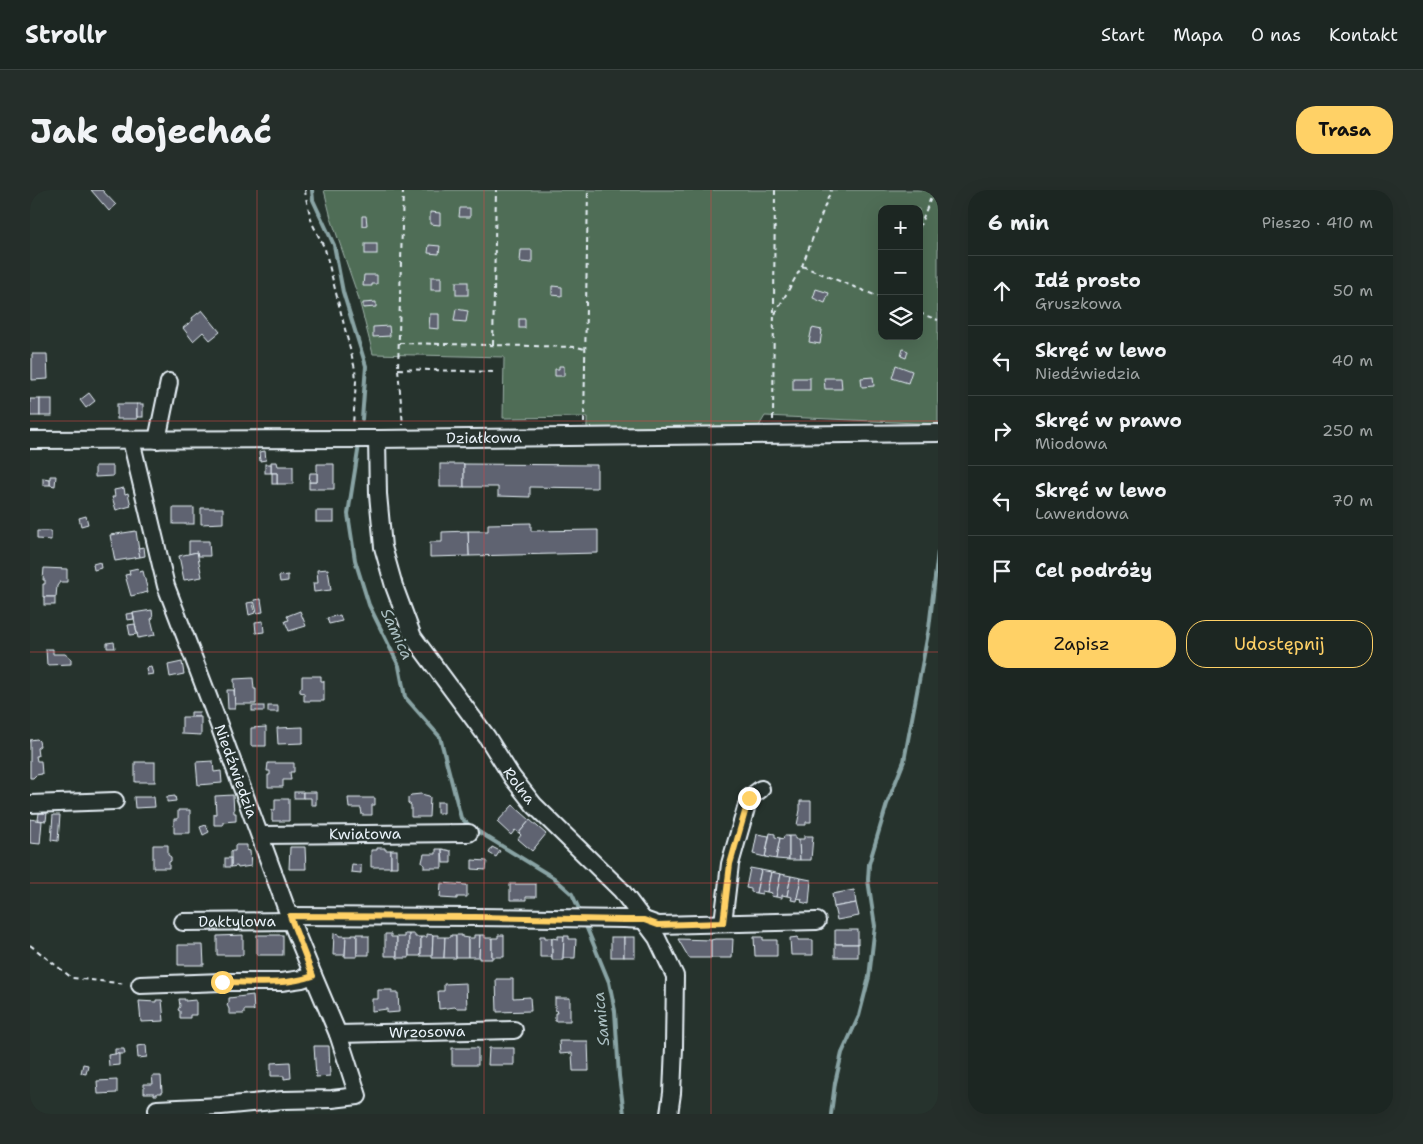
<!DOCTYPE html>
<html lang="pl">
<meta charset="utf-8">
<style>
:root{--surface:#1c2622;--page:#252e2a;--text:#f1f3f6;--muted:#a0a5a5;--line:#3a4340;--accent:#ffd166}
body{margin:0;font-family:"Shantell Sans",sans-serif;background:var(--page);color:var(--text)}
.controls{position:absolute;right:15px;top:15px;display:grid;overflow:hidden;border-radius:10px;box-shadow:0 5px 20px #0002}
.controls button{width:45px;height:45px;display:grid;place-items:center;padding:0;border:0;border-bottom:1px solid var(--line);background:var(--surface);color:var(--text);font:25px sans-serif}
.stop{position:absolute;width:15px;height:15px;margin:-11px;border:4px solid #ffd166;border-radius:50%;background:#fff}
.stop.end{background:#ffd166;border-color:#fff;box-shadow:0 1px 5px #0008}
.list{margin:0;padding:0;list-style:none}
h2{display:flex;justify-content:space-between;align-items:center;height:65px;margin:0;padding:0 20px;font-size:21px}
h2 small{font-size:16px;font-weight:400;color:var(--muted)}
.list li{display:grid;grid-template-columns:32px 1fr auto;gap:15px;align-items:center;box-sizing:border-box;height:70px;padding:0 20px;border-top:1px solid var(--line)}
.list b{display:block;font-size:19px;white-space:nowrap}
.list p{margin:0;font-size:16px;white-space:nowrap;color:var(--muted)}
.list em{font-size:16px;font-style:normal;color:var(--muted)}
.actions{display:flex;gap:10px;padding:15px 20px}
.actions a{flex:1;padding:11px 0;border:1px solid var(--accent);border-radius:20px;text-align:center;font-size:18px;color:var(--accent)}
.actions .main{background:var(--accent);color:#111}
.icon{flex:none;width:28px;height:28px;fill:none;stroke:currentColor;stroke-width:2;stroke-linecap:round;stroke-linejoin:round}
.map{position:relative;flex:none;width:908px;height:924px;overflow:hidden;border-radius:20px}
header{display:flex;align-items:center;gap:30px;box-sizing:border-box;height:70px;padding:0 25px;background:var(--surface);border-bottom:1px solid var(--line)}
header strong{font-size:24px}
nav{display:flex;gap:28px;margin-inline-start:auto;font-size:18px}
.intro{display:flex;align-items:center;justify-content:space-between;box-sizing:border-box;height:120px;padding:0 30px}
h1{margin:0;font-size:35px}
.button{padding:12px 22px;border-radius:20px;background:var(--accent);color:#111;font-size:18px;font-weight:700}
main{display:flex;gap:30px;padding:0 30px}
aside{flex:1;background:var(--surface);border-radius:20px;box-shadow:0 5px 20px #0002}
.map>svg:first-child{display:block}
.green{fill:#4f6d56;stroke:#9cafa7;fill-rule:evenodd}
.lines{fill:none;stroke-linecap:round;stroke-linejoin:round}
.stream{stroke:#89a4a5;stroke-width:4}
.building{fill:#5e6371;stroke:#e8f1f8}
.minor-casing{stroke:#e8f1f8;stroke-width:20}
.path{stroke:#e8f1f8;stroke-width:2;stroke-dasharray:5 4;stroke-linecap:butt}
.minor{stroke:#26332d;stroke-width:16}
.route{stroke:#ffd166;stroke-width:6}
.grid{fill:none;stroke:#d94647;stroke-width:1;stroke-opacity:0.55}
.labels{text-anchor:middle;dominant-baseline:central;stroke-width:5;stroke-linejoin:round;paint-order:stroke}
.street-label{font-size:15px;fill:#e8f1f8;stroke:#26332d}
.water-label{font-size:16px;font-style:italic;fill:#a9bdc0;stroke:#26332d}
</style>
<header>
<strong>Strollr</strong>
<nav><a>Start</a><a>Mapa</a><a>O nas</a><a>Kontakt</a></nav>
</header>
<div class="intro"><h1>Jak dojechać</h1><a class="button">Trasa</a></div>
<main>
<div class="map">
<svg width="908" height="924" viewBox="0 0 908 924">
<rect width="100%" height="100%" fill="#26332d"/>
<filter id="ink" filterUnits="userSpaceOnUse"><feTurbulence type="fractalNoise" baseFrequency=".02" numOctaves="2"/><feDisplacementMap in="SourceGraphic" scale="10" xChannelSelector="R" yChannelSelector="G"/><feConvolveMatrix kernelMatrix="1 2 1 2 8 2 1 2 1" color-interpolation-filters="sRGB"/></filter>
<g filter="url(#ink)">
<path class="green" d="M294,0h614v234l-173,-8 -9,15 -169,1v-15l-84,1 1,-61 -131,-3 -15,-58 -27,-78zM852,19h37v127h-37z"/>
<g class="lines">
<g class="stream">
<polyline points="282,0 283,10 304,55 313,102 336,176 332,229"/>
<polyline points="329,255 318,324 325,370 339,415 369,476 375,507 410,547 431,628 444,639 524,688 542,704 550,721"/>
<polyline points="556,736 579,792 585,821 589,886 594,924"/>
<polyline points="801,924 805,893 812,863 829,826 839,787 845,736 838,690 839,674 857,614 874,571 899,438 908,362"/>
</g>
</g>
<g class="building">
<polygon points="61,0 72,0 86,15 79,21"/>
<polygon points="430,18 440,18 440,27 429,27"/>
<polygon points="400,22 410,23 410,35 400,34"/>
<polygon points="332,26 336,26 337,35 332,36"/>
<rect x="335" y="54" width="12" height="10"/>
<polygon points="399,55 410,56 409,64 398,63"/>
<polygon points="491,60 502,60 502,73 490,72"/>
<polygon points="334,85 347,85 347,94 342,94 342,96 333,96"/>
<rect x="401" y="87" width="10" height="13"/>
<rect x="426" y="92" width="12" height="13"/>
<polygon points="522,96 532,97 532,106 522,105"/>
<polygon points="786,99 799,103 795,113 783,108"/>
<polygon points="346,112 346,117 333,118 333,113"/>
<polygon points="426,119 438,121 436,132 424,131"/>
<polygon points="172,120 190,142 180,150 173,142 163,151 153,138 163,130 162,128"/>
<polygon points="400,124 409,124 409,139 399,138"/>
<rect x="489" y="129" width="6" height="9"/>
<polygon points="359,136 360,146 343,147 343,137"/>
<polygon points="782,138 792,140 790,154 779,152"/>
<polygon points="873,159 878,161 876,168 871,166"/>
<polygon points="2,164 17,164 18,189 2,190"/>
<polygon points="866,175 882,181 878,193 862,188"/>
<polygon points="529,176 534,176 534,186 525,186 525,179 529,179"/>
<polygon points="843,187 844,196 832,197 831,188"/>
<rect x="763" y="188" width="17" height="12"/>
<polygon points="794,188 811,188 812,199 795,199"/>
<polygon points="59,203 65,211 56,218 50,210"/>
<rect x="0" y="209" width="10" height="17"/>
<rect x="10" y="209" width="12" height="17"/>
<rect x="87" y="214" width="20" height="15"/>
<rect x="107" y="214" width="6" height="13"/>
<polygon points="235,261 236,270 230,271 229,262"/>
<polygon points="241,272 247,272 248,276 263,276 263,294 247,294 247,283 241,283"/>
<rect x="235" y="274" width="6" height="9"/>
<polygon points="287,274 304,274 304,299 279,299 279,292 287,292"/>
<rect x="410" y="274" width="24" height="23"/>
<polygon points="434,274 567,275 567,298 500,297 500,307 468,306 468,297 434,297"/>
<polygon points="65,276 83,276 83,286 65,287"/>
<rect x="242" y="283" width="5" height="11"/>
<polygon points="280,283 287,283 287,292 279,292"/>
<polygon points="20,286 26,286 25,296 20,295"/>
<polygon points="13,288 20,289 20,295 13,295"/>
<polygon points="94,298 95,304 98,303 101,316 86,320 82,307 85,307 84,300"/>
<rect x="143" y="318" width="21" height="16"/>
<polygon points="171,318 193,318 193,333 171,334"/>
<rect x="286" y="321" width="18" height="11"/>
<polygon points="56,326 58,334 51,336 49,328"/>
<polygon points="501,333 501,341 568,340 568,363 439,366 438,341 458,341 458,334"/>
<polygon points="7,341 21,341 21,350 7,349"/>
<polygon points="106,341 110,367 85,371 80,345"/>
<polygon points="438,341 439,366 400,367 400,352 412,352 412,342"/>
<polygon points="159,351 179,351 180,366 168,366 167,362 159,364"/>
<polygon points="114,357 115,366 110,367 108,358"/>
<polygon points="167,362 172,387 154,390 149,366"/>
<polygon points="70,372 71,378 64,380 63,374"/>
<polygon points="14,378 37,379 37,392 30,392 27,396 26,407 13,407 13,394 15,394 15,390 13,390"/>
<polygon points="108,378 109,382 113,381 118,402 101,406 95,385 100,384 99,380"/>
<polygon points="298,379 301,400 284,402 283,393 288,393 287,380"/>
<polygon points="258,385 258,391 250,392 249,386"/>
<rect x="14" y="407" width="11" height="8"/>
<polygon points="231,409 233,422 227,423 224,410"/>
<polygon points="223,412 225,423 219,425 217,413"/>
<polygon points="122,420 123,428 121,429 125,445 108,448 103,423"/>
<polygon points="270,421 276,436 259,441 255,431 259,430 257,426"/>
<polygon points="103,423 104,429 97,430 96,424"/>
<polygon points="310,425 312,431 299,434 297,428"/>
<polygon points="233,431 234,442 226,443 225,432"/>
<polygon points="105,434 107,444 100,445 98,435"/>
<polygon points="84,452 85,458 77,458 77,453"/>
<polygon points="16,459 23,459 23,464 35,464 41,469 41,474 17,475"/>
<polygon points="152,472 154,484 140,487 138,475"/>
<polygon points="121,477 123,484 117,485 116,478"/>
<polygon points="272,486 291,486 291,491 294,491 294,511 274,511 274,503 270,502 270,498 272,497"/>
<polygon points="223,488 224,499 226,499 226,514 205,514 204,489"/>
<polygon points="197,500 204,500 205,519 198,519"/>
<rect x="222" y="516" width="12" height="5"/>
<rect x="238" y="516" width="10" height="6"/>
<polygon points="161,522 170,522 169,527 161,527"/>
<polygon points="152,527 171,527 171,545 152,544"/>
<polygon points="236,537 236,556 221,556 221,538"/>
<polygon points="273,537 273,553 248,554 247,538"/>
<polygon points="7,549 9,551 10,556 7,558 8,566 6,566 7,571 11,571 12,584 6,585 3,588 0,588 0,550"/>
<polygon points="183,571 184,582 191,581 192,593 168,595 166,572"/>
<rect x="105" y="572" width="20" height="20"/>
<polygon points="238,573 264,573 264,582 260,582 261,590 253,590 253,597 238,597 238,585 240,585 240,581 237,581"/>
<rect x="264" y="602" width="9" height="6"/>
<polygon points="273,602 286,602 286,615 281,615 281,608 273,608"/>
<polygon points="391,604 399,606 400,607 399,627 381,627 381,615 378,613 378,608 381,605"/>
<polygon points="203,605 204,623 206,623 206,631 193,632 193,635 184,635 184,624 186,624 185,606"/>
<polygon points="145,606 146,611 137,612 137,607"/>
<polygon points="104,607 124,607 125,617 105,618"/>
<polygon points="318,608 345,608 345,615 342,615 342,625 332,625 331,618 319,618"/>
<polygon points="245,609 259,609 259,631 242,631 242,620 245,620"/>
<polygon points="770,611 781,611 781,632 776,632 776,635 767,635 770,620"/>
<rect x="407" y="612" width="7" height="11"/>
<polygon points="483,615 500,630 489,643 485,640 481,645 467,632"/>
<polygon points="148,620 160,620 160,643 144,643 144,629 148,629"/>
<polygon points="9,623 17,623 16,631 8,630"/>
<polygon points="23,625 30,625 28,651 21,650"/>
<polygon points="0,629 12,631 10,654 0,653"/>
<polygon points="500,630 516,644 502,661 488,649 491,645 489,643"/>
<polygon points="176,635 179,642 173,645 170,637"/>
<polygon points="740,643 745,644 745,647 750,648 746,669 735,667"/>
<polygon points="727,644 739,646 735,667 723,664"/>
<polygon points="754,646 759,646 759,670 746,669 750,648 753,649"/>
<polygon points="759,646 765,646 765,649 769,649 770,670 759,670"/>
<polygon points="774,646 783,646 781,670 770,670 769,649 774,649"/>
<polygon points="123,655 138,655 138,665 141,667 141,671 139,672 139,678 123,678"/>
<polygon points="205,655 217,655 217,660 220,661 221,676 208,678 207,676 201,677 201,661 205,661"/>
<polygon points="260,657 275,657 276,679 259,679"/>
<polygon points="462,657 470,661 466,667 459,663"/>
<polygon points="347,658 355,658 355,660 361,660 361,677 341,677 341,660 347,660"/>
<polygon points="406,659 412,659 412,678 394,678 394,675 392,672 394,664 406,664"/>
<polygon points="412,659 421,661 421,673 413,673"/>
<rect x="361" y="660" width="6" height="17"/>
<rect x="195" y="668" width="6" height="9"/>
<polygon points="442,670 457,671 456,680 442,679"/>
<polygon points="322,674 331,675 331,683 321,682"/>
<polygon points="720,678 731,680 726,703 721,702 721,699 716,698"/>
<polygon points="731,680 741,682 737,702 732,701 732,704 726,703"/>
<polygon points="741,682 751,684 746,707 741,706 742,703 737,702"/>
<polygon points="751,684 761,686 757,706 752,705 752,708 746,707"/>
<polygon points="761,686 771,688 767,711 761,710 762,707 757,706"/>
<polygon points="771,688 781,690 779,714 771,712 772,709 767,708"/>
<polygon points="411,693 437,695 437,707 427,707 427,709 410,708"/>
<polygon points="480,694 506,694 506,707 496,707 496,710 480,710"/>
<polygon points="824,700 826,713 804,717 802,704"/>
<polygon points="826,713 829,726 807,730 804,717"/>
<rect x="805" y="740" width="23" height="14"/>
<polygon points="304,743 309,744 309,746 316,746 315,765 303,765"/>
<polygon points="322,744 327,744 327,767 315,767 316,746 322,746"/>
<polygon points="327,744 333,744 333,746 339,746 339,765 327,765"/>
<polygon points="355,744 361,744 361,747 367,747 367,766 355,766"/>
<polygon points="374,744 379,744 379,768 367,768 367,747 374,747"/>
<polygon points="379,744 385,744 385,747 391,747 391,766 379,766"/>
<polygon points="397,744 403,745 402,766 391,766 391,747 397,747"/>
<polygon points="213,745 213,765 187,765 187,746"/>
<rect x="227" y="745" width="26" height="20"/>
<polygon points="403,745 408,745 408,747 415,747 414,768 402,768"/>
<polygon points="421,745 426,745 426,768 414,768 415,747 421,747"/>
<polygon points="426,745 432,745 432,747 438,748 438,767 426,767"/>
<polygon points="444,745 450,745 449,767 438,767 438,748 444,748"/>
<polygon points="450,745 455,745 455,748 462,748 462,769 449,769"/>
<polygon points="468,745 474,745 474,767 462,767 462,748 468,748"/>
<polygon points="510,746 515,746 515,748 522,748 522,767 510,767"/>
<polygon points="528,746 534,746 533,770 522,770 522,748 528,749"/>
<polygon points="534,746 539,746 539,749 546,749 545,768 533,768"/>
<rect x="581" y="747" width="13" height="20"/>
<rect x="594" y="747" width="11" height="20"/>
<polygon points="724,747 733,747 733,750 747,750 747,766 725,766"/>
<polygon points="768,747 768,750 783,750 783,765 761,765 760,748"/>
<polygon points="648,749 681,750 681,768 659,768"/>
<polygon points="685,749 703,749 702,768 681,768 681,750"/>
<rect x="805" y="754" width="23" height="13"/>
<polygon points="148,755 173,755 174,775 148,775"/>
<polygon points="466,789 483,789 483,808 500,807 501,821 467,822"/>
<polygon points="436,793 437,818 426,818 425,817 409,819 408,801 414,801 414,794"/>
<polygon points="348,800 362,800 362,803 368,803 369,822 357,823 357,819 342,821 342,809 348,809"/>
<polygon points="223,805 224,821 223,820 214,820 214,824 199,824 199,819 197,815 199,813 199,808"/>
<polygon points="525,808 540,808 540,831 525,831 525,823 527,823 526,820 525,820"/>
<polygon points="149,809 155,809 155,811 166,810 166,825 160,825 160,828 150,828 150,821 148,820 150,816"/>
<polygon points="126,810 132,810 134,831 111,832 109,811 126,812"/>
<polygon points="529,851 558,851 559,881 543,881 542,863 530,864"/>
<polygon points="116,855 117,867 108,868 107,856"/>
<polygon points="284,856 299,856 300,886 286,887"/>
<rect x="422" y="858" width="26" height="17"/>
<polygon points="459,858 484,858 484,875 458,875"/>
<polygon points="85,859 94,859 95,864 85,864"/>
<polygon points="85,864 89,864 89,875 79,876 78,865"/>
<polygon points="260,872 261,888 254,889 254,886 241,886 241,873"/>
<polygon points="53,874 58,875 56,884 51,883"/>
<polygon points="122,886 131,886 132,903 127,903 127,905 124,905 124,903 114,903 114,894 123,894"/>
<polygon points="87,890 87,903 68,904 67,891"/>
</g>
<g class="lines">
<g class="minor-casing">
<g id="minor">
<path id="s1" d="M347,249l1,55 5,53 11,39 19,51 74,100 25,40 22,28 87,85 36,48 18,38 -1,71 -2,46 -3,21"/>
<path id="s2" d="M0,250l347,-1 561,-6"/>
<path id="s3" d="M101,250l35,146 50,131 75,204 22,54 25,59 20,62 -26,3 -49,1 -62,6 -64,3v5"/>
<polyline points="127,250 139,192"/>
<polyline points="0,614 85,611"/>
<path id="s4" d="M230,645l209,-2"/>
<polyline points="259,726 445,727 594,729 614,730 628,735 787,731"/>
<path id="s5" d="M153,732l108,-1"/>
<polyline points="693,733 700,674 719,608 731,599"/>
<polyline points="110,795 192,792 251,792 272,789 283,785"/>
<path id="s6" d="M308,844l176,-4"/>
</g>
</g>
<g class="path">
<polyline points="275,0 276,8 282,33 295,59 325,179 326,191 323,235"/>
<polyline points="373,0 368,179 373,235"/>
<polyline points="889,38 904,0"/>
<polyline points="772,76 852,108"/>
<polyline points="889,123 908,130"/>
<polyline points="745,124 772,76 801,0"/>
<polyline points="369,153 547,157 555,159"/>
<polyline points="463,155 466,0"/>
<polyline points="368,179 463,182"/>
<polyline points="743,230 745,0"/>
<polyline points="554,233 558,0"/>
<polyline points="0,755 42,788 96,794"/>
</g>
<use href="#minor" class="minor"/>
</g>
</g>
<g class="lines" filter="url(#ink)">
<path class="route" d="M192,792c30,0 63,4 91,-6l-23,-60 185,1 149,3h20l14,5 65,-2 7,-59 19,-66"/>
</g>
<path class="grid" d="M227,0v924M454,0v924M681,0v924M0,231h908M0,462h908M0,693h908"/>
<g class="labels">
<g class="street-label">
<text stroke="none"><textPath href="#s2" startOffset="454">Działkowa</textPath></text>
<text stroke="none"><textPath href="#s3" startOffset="348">Niedźwiedzia</textPath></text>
<text stroke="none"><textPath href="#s1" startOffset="386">Rolna</textPath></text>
<text stroke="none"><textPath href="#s4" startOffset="105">Kwiatowa</textPath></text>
<text stroke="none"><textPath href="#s5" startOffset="54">Daktylowa</textPath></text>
<text stroke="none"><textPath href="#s6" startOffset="89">Wrzosowa</textPath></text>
</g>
<g class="water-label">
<text transform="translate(367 444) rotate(65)">Samica</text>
<text transform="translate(571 829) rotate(-96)">Samica</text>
</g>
</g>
</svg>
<div class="controls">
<button>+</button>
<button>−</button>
<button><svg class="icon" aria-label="layers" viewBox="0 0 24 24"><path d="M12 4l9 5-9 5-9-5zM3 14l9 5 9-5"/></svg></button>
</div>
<div class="stop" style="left:192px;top:792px"></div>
<div class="stop end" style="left:719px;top:608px"></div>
</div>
<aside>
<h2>6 min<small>Pieszo · 410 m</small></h2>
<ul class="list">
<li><svg class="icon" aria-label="ahead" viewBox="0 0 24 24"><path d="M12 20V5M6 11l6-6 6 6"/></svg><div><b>Idź prosto</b><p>Gruszkowa</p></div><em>50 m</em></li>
<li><svg class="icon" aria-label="left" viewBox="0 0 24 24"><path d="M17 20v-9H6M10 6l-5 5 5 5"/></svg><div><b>Skręć w lewo</b><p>Niedźwiedzia</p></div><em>40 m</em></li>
<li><svg class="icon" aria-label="right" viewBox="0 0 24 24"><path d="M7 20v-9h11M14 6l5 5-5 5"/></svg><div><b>Skręć w prawo</b><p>Miodowa</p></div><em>250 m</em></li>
<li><svg class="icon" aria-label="left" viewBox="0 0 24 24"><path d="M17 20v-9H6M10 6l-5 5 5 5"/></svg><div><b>Skręć w lewo</b><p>Lawendowa</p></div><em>70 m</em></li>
<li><svg class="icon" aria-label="arrive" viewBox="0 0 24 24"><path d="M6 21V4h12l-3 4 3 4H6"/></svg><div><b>Cel podróży</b></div></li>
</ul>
<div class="actions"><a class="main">Zapisz</a><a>Udostępnij</a></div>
</aside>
</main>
